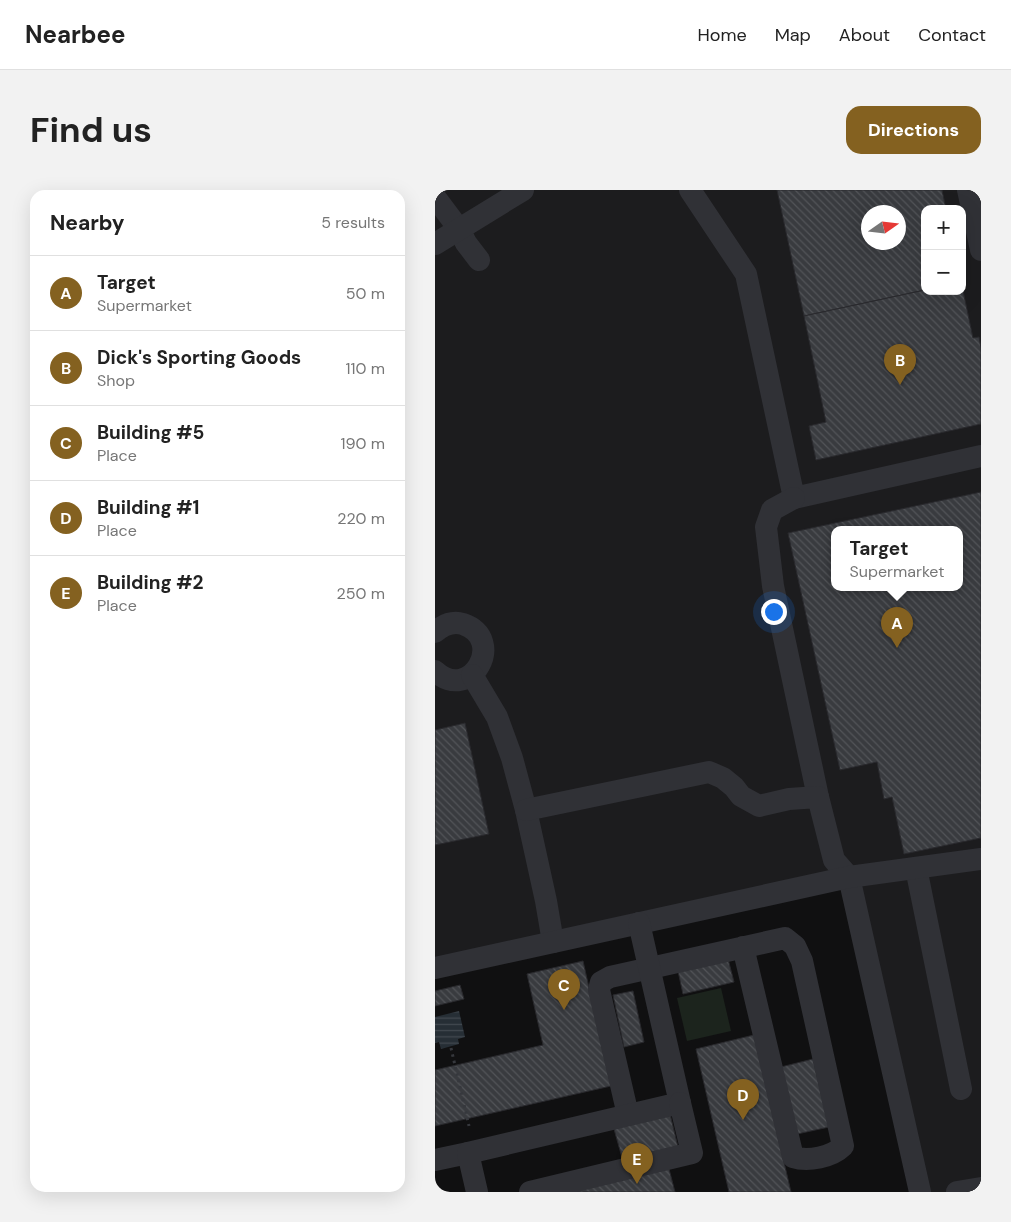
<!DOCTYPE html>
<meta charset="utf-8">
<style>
:root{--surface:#fff;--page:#f2f2f2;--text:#222;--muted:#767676;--line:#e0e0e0;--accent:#846120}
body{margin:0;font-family:"DM Sans",sans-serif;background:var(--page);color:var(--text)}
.controls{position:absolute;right:15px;top:15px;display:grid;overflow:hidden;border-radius:10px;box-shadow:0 5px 20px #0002}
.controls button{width:45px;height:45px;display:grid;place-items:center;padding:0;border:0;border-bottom:1px solid var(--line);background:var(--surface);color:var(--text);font:25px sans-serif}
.compass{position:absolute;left:426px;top:15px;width:45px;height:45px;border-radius:50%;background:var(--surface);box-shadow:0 5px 20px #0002;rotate:76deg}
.you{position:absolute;left:338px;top:421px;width:18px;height:18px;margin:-12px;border:4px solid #fff;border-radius:50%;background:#1a73e8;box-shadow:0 0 0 8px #1a73e833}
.badge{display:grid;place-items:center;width:32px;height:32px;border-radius:50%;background:var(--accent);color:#fff;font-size:16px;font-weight:700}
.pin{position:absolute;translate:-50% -41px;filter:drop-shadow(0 1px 2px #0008)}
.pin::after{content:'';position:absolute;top:26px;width:18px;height:15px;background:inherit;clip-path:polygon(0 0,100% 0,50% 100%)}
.popup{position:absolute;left:396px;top:336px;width:132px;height:65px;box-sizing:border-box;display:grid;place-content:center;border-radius:10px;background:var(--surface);filter:drop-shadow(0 1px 4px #0005);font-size:16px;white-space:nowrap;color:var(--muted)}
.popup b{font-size:19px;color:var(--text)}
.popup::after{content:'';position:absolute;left:50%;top:100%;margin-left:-10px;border:10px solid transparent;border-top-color:var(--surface)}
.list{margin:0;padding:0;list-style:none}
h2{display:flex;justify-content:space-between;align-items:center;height:65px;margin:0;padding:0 20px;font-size:21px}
h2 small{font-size:16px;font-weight:400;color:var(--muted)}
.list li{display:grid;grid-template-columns:32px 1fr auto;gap:15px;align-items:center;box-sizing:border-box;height:75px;padding:0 20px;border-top:1px solid var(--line)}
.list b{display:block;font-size:19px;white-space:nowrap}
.list p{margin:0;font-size:16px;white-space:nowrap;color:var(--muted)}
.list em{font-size:16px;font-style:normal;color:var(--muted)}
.map{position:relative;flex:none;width:546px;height:1002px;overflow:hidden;border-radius:15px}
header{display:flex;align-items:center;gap:30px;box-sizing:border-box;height:70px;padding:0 25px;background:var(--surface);border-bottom:1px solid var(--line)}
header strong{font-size:24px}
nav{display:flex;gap:28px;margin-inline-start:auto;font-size:18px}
.intro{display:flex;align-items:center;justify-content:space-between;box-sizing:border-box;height:120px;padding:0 30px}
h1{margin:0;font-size:35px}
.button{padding:12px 22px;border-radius:15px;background:var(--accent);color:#fff;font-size:18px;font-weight:700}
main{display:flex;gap:30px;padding:0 30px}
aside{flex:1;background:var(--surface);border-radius:15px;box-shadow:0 5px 20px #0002}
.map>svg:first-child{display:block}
.built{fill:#1c1c1e;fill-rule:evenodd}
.pitch{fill:#1c241d}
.water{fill:url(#water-rules)}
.building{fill:url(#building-back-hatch);stroke:#29292d;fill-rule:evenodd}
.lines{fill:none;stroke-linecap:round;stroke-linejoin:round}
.path{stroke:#36383d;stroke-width:3;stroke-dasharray:2.5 4;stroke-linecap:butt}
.minor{stroke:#303136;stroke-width:22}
</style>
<header>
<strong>Nearbee</strong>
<nav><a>Home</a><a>Map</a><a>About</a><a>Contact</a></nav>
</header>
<div class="intro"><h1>Find us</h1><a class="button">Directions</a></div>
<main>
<aside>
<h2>Nearby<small>5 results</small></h2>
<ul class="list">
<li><span class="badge">A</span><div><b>Target</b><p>Supermarket</p></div><em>50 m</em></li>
<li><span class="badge">B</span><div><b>Dick's Sporting Goods</b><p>Shop</p></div><em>110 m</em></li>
<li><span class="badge">C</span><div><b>Building #5</b><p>Place</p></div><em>190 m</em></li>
<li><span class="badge">D</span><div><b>Building #1</b><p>Place</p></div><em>220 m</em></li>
<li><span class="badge">E</span><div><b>Building #2</b><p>Place</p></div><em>250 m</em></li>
</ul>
</aside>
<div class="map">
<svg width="546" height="1002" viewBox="0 0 546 1002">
<defs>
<pattern id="water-rules" width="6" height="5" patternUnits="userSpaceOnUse" patternTransform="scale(1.25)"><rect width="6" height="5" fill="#262e35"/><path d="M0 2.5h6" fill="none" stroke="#424950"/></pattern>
<pattern id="building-back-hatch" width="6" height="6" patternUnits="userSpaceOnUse" patternTransform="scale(1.25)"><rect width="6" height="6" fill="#393b3f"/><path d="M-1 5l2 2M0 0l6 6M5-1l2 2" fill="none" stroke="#525458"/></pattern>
</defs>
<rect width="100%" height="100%" fill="#101011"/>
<path class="built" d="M0,0h546v1002h-62l-71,-315 -413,93zM490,19h37v82h-37zM433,22h30v30h-30zM400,339h124v58h-124z"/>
<polygon class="pitch" points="286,798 296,841 252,851 242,808"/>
<polygon class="water" points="24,821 30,847 23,849 24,854 6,859 4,852 0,853 0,827"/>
<g class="building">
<path d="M342,0h165l4,19h-21v81l-121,26zM433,22h30v30h-30z"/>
<polygon points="527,96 538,148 544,147 546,158 546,234 381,270 374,236 391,232 369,126 490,100 490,101 527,101"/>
<path d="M546,302v346l-77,16 -12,-57 -8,2 -7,-37 -37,8 -52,-237zM400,339h124v58h-124z"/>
<polygon points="30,533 54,644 0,655 0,540"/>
<polygon points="293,769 299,792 248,804 243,781"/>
<polygon points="148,771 176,896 0,936 0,880 108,855 92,784"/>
<polygon points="25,795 29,809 0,816 0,801"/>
<polygon points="198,801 209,852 189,857 178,805"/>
<polygon points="319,845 356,1002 294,1002 261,859"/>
<polygon points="378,869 394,937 362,944 346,877"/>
<polygon points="235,924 243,957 188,971 179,939"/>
<polygon points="234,979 240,1002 133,1002"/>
</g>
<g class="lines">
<polyline class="path" points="16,858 34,936"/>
<g class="minor">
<polyline points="255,0 311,84 359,308 546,266"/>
<polyline points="533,0 546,60"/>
<polyline points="0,7 24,39 31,53 44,70"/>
<polyline points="0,54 88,0"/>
<polyline points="359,308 337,320 331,337 338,396 383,607"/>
<path d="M0,442c8,-7 18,-11 28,-8 44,15 8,80 -28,47"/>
<polyline points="37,485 62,527 77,568 91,620 111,711 118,752"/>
<polyline points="91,620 274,582 288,588 299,597 306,606 324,616 354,609 383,607 399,670 414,687 485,1002"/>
<polyline points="481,678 526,899"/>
<polyline points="0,778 414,687 546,669"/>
<path d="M193,925l-29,-125 2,-8 9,-5 175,-39 10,8 7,15 41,185c-11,11 -35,16 -50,11l-50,-210"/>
<polyline points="0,970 33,963"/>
<polyline points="42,1002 33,963 245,913 204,733"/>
<polyline points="95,1002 257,963 245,913"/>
<polyline points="522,1002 546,998"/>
</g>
</g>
</svg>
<div class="controls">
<button>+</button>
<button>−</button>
</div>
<svg class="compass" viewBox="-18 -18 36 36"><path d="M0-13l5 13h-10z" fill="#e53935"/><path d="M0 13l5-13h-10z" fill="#767676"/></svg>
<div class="you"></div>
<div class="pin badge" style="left:462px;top:458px">A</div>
<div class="popup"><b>Target</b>Supermarket</div>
<div class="pin badge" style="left:465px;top:195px">B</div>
<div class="pin badge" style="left:129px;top:820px">C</div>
<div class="pin badge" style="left:308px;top:930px">D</div>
<div class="pin badge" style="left:202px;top:994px">E</div>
</div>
</main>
